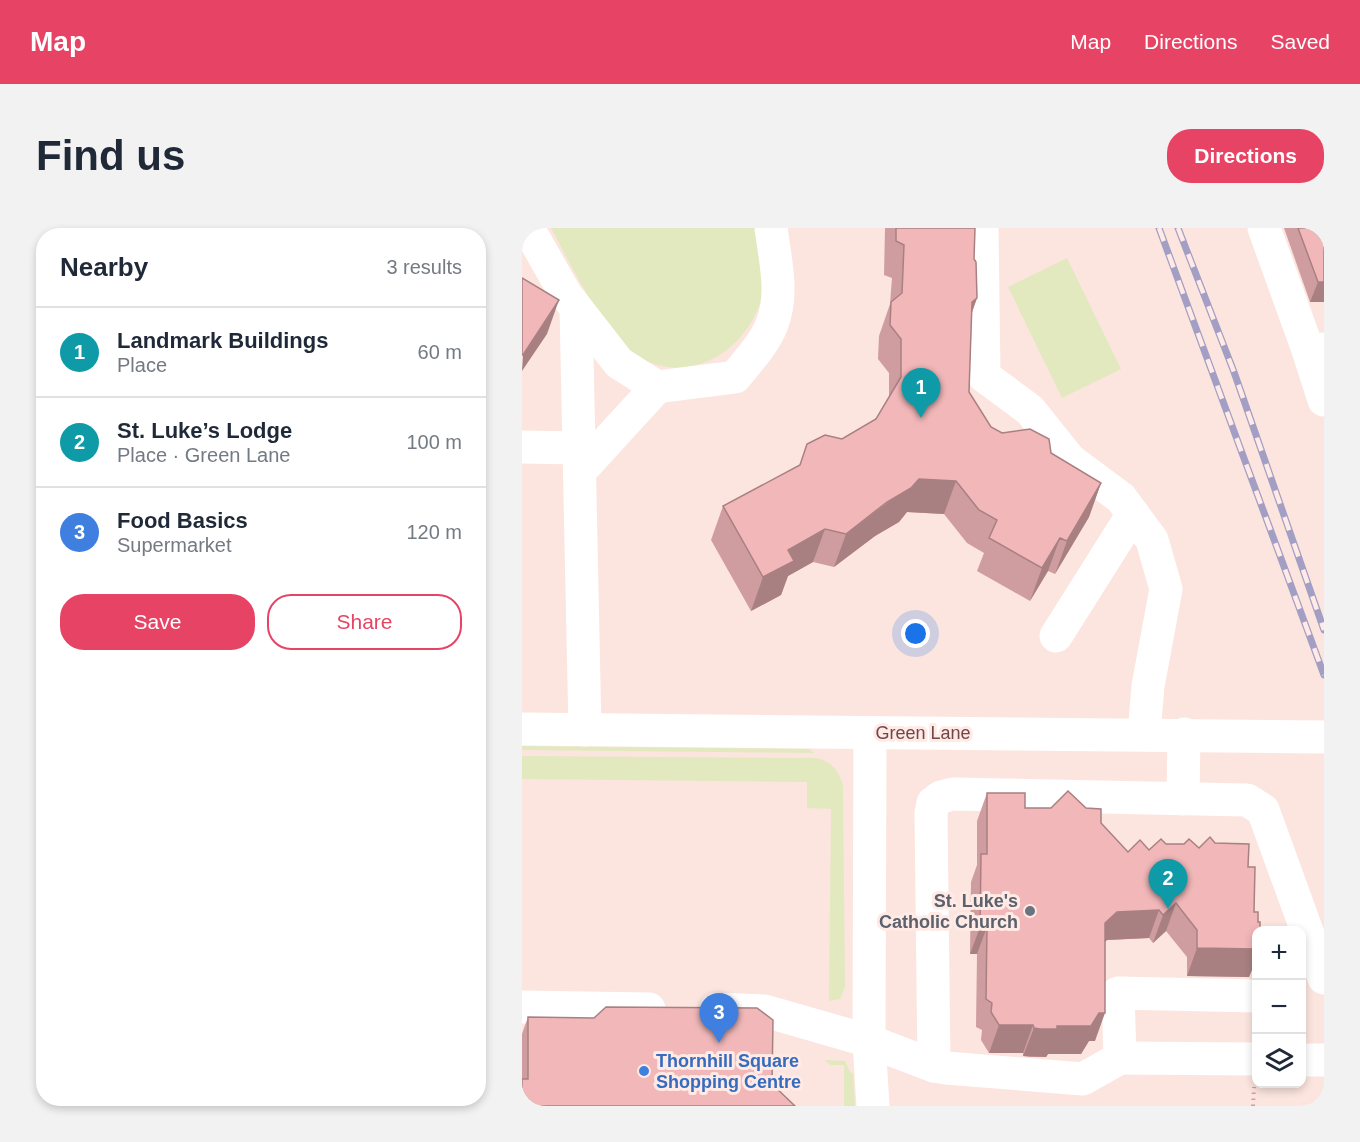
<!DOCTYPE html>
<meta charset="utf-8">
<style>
:root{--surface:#fff;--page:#f2f2f3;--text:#1f2937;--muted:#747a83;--line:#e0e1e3;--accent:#e74465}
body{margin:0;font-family:Helvetica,sans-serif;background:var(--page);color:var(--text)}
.controls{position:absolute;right:18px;bottom:18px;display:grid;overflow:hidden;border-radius:12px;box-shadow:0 3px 9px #0003}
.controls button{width:54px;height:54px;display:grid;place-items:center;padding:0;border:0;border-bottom:2px solid var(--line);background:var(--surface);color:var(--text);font:30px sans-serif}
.you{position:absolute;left:394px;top:406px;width:21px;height:21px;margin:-15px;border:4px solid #fff;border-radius:50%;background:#1a73e8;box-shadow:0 0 0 9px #1a73e833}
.badge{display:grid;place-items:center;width:39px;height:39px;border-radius:50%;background:var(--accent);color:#fff;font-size:20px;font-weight:700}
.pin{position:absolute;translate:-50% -50px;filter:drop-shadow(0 2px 3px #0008)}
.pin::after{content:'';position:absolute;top:32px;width:21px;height:18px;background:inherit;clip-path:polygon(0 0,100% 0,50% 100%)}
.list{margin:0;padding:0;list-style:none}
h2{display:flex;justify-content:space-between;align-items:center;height:78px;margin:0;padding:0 24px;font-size:26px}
h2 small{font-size:20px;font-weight:400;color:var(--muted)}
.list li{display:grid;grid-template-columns:39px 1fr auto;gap:18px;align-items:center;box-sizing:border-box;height:90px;padding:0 24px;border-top:2px solid var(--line)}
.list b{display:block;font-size:22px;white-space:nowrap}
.list p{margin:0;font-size:20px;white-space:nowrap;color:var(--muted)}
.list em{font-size:20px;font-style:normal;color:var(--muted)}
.actions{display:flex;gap:12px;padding:18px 24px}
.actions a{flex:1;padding:14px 0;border:2px solid var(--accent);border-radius:24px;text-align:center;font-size:21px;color:var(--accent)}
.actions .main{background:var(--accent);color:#fff}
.icon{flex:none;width:33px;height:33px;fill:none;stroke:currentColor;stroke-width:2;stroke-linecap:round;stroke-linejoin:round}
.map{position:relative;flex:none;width:802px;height:878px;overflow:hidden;border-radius:24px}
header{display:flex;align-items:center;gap:36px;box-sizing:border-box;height:84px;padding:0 30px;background:var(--accent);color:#fff}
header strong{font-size:28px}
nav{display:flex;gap:33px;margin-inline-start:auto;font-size:21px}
.intro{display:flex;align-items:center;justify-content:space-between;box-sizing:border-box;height:144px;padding:0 36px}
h1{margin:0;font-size:42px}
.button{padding:15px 27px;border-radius:24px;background:var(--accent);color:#fff;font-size:21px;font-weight:700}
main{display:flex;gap:36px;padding:0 36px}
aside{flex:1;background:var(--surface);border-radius:24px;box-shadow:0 3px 9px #0003}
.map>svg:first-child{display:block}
.green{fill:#e2e9bf}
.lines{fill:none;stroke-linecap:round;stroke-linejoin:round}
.path{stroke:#d59b9d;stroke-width:4;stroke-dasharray:1.5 4.5;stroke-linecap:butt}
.minor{stroke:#fff;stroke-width:33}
.rail-casing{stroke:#a39fc4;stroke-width:7}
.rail{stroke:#ffeae5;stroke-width:4.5;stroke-dasharray:14;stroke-linecap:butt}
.wall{fill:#cf9d9f}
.shaded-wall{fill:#a98082}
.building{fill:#f1b7b9;stroke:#a98082;stroke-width:1.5}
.worship-dot{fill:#6b7280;stroke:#ffeae5;stroke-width:2}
.shop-dot{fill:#3f7fe0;stroke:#ffeae5;stroke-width:2}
.labels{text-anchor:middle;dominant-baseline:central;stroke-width:6;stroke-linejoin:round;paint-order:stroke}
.street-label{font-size:18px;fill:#72474a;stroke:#ffeae5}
.worship-label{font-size:18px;font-weight:bold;fill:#5b616d;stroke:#ffeae5;text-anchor:end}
.shop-label{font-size:18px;font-weight:bold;fill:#366cbe;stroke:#ffeae5;text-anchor:start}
</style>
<header>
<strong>Map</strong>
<nav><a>Map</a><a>Directions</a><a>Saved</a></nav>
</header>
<div class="intro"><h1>Find us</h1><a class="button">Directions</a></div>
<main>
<aside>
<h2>Nearby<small>3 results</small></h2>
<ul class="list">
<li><span class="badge" style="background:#0f9aa8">1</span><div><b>Landmark Buildings</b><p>Place</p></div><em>60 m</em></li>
<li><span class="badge" style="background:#0f9aa8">2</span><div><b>St. Luke’s Lodge</b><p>Place · Green Lane</p></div><em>100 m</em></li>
<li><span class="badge" style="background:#3f7fe0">3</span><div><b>Food Basics</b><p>Supermarket</p></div><em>120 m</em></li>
</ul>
<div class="actions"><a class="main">Save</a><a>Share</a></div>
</aside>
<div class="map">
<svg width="802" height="878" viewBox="0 0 802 878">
<rect width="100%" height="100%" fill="#fce5df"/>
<g class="green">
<path d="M29,0h207c2,19 8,52 4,69 -15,55 -76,92 -128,57 -30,-20 -65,-93 -83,-126z"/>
<polygon points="545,30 599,141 540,170 486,59"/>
<polygon points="0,518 287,521 292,525 0,522"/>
<path d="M0,528l294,2c16,3 24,14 27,29l2,200 -5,12 -11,2 2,-192 -24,-1v-26l-285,-3z"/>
<polygon points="303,832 323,833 328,844 331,845 333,878 322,878 322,837 308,837"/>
</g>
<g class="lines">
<polyline class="path" points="731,878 732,859"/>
<g class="minor">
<polyline points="6,0 44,67 97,135 135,159"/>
<polyline points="460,0 462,148 508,182 548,232 599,270 630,312 644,361 626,458 622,506"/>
<polyline points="742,0 786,122 802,121"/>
<polyline points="54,80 63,502"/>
<polyline points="786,122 802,172"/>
<polyline points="0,219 58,220"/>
<path d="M59,242l76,-83 78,-10c13,-16 30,-34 37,-53 12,-30 3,-65 -1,-96"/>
<polyline points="534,408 611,286"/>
<polyline points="0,501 802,509"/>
<polyline points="348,505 347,813 351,878"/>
<polyline points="661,571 662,506"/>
<polyline points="0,779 127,781"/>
<polyline points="194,781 243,783 347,813 412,838 424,840 561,851 598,830 596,765 734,768"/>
<polyline points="598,830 734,831"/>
<polyline points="780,832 802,832"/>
<polyline points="412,838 409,585 411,575 419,569 431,566 725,572 741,582 802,750"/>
</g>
<g class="rail-casing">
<g id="rail">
<polyline points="637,0 802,447"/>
<polyline points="656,0 712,144 802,402"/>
</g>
</g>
<use href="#rail" class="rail"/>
</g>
<g class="wall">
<polygon points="363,0 453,0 452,31 455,70 450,84 447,164 469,199 480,205 529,225 579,255 567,289 533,346 526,343 508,373 455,343 462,325 445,315 422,286 385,284 377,294 353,308 312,339 291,334 266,348 259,367 229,383 189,312 201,278 278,237 285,216 320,211 354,191 367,169 367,145 356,131 357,108 368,76 370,50 362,47"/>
<polygon points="762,0 802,0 802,74 788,74"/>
<polygon points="465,565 503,580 579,595 606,624 627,622 644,616 677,620 693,615 726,639 735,702 735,730 727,749 665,748 665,729 644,703 631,715 627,710 585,712 583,714 573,813 567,813 559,826 526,826 524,829 508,829 501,828 501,825 467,825 459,812 460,802 454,799 455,726 448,726 449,654 455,637 455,593"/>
<polygon points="6,789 250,856 0,878 0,806"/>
</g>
<g class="shaded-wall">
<polygon points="796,54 802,54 802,74 788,74"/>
<polygon points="455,70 443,104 450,74"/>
<polygon points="37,72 25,106 0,143 1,127"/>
<polygon points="397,251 434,253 422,286 385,284 377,294 353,308 312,339 324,306"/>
<polygon points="579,255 567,289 533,346 545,313"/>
<polygon points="303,301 291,334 266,348 259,367 229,383 241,349 266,322"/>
<polygon points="538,310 526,343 508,373 520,340"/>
<polygon points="654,675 644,703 631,715 641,687"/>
<polygon points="637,682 627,710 585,712 573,723 583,695 595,684"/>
<polygon points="458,699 465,699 455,726 448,726"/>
<polygon points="675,720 735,721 735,730 727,749 665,748"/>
<polygon points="577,785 583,785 573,813 567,813 559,826 526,826 524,829 501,828 512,800 535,798"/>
<polygon points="477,797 511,797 501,825 467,825"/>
</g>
<g class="building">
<polygon points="374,0 453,0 452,31 454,34 455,70 450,74 447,164 469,199 480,205 508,201 527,211 529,225 579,255 545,313 538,310 520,340 467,310 475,292 457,282 434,253 397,251 389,260 365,274 324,306 303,301 266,322 272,333 241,349 201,278 278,237 285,216 303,207 320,211 354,191 379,149 379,111 368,97 369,74 380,65 382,17 374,13"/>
<polygon points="776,0 802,0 802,54 796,54"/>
<polygon points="0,50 37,72 1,127 0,127"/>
<polygon points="546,563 564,580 579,581 579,595 606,624 618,612 627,622 639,611 644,616 662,616 667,611 677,620 688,609 693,615 727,616 726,639 733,639 732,684 736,684 736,694 738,694 738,702 735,702 735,721 675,720 675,702 654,675 641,687 637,682 595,684 583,695 583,785 577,785 569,798 535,798 535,801 518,801 512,800 511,797 477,797 469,784 470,775 464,771 465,699 458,699 459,626 465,626 465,565 503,565 503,580 529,580"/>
<polygon points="84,779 235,780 251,792 250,856 273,878 0,878 0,851 6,851 6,789 72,790"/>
</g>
<circle class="worship-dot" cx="508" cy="683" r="6"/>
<circle class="shop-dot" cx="122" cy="843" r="6"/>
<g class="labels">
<g class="street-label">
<text x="401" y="505">Green Lane</text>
</g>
<g class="worship-label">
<text x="496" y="673">St. Luke's<tspan x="496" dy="21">Catholic Church</tspan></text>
</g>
<g class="shop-label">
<text x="134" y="833">Thornhill Square<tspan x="134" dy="21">Shopping Centre</tspan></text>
</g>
</g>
</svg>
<div class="controls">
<button>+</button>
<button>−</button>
<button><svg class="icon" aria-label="layers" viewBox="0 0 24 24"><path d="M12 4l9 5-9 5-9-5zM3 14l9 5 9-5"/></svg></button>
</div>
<div class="you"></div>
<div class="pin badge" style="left:399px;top:190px;background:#0f9aa8">1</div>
<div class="pin badge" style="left:646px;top:681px;background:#0f9aa8">2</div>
<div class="pin badge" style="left:197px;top:815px;background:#3f7fe0">3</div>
</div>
</main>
